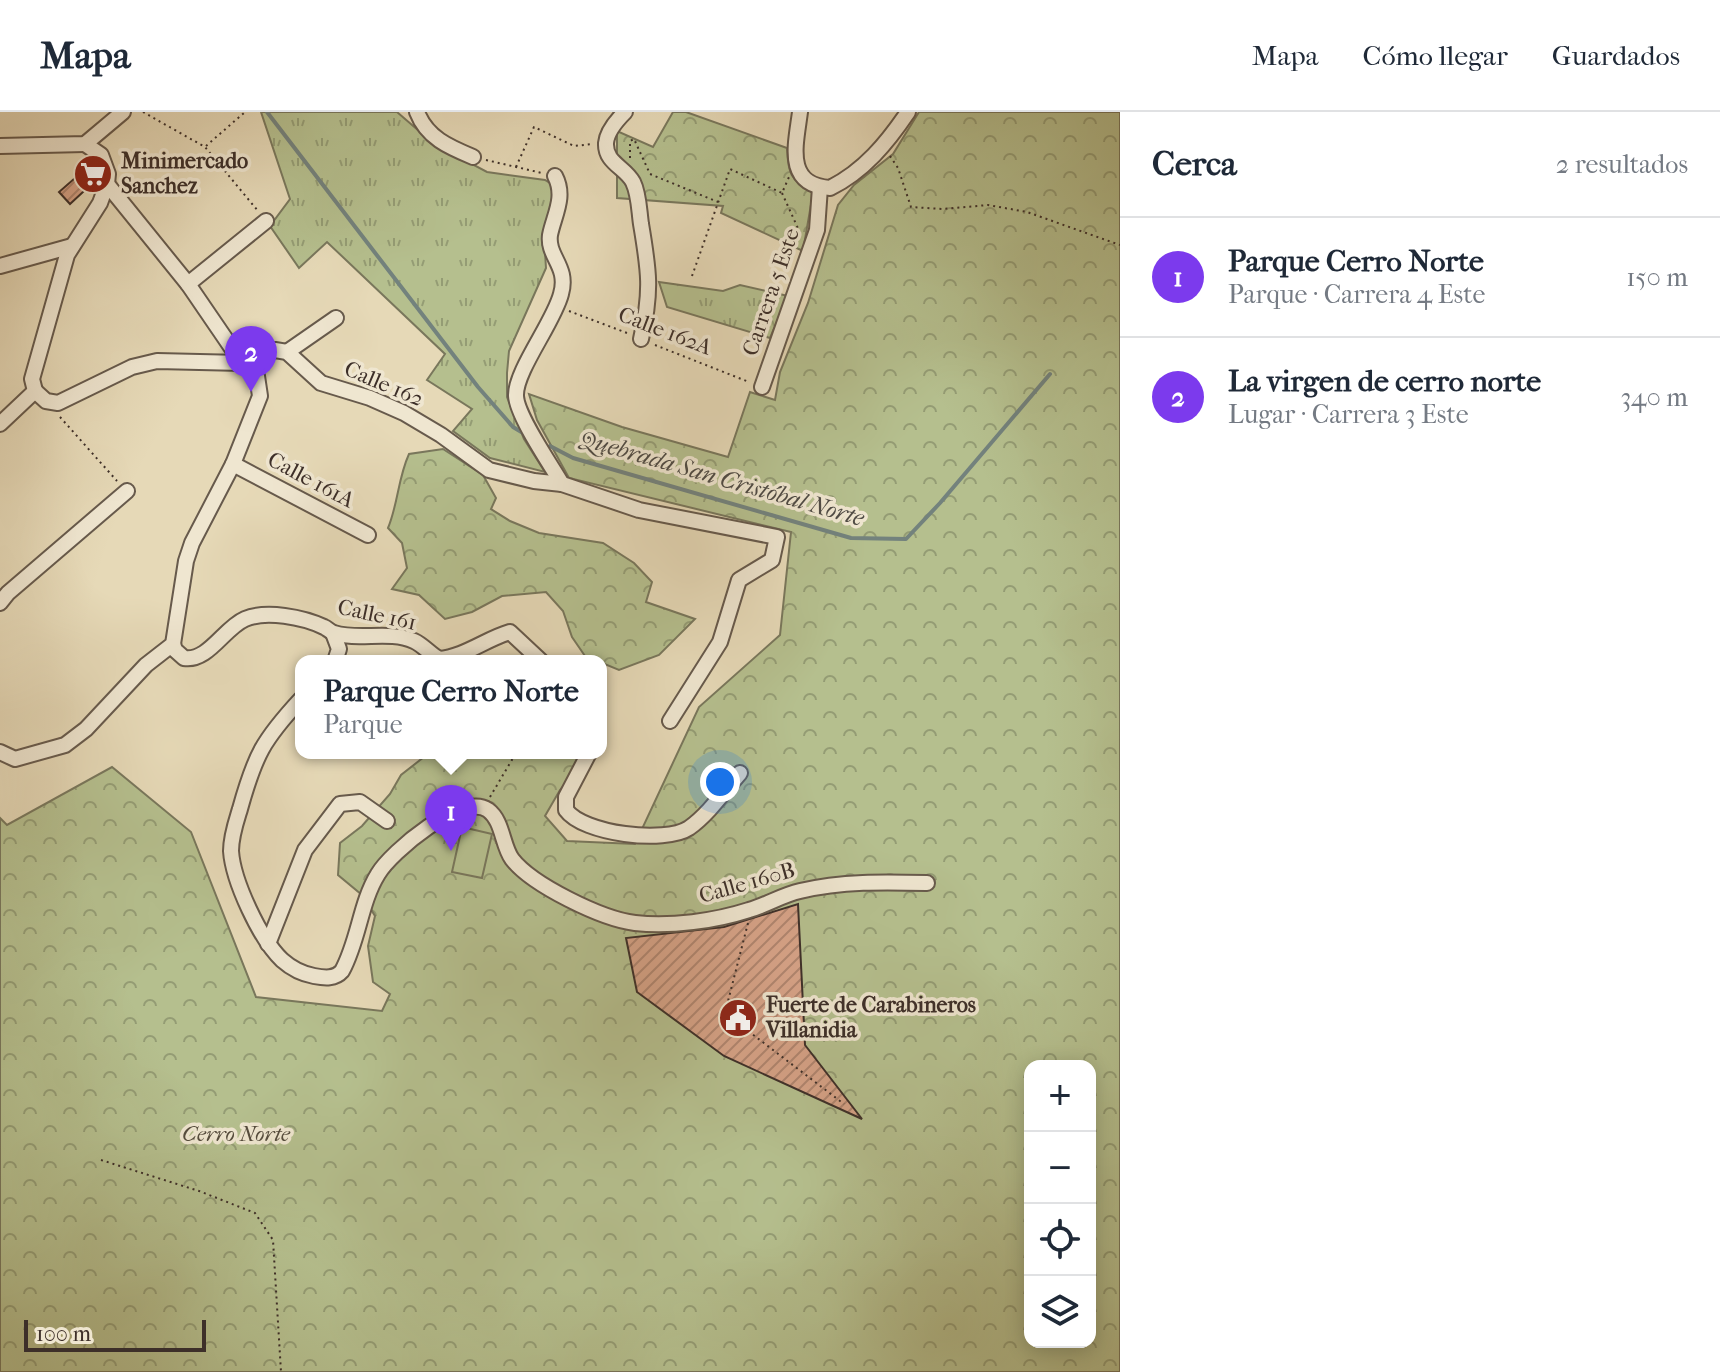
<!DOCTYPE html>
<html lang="es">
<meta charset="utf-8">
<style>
:root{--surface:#fff;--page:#f2f2f3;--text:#1f2937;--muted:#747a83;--line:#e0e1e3;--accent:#7c3aed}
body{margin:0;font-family:"IM FELL French Canon",serif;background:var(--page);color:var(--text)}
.controls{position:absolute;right:24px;bottom:24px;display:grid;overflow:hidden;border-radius:16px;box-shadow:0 4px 20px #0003}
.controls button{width:72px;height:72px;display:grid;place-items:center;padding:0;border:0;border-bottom:2px solid var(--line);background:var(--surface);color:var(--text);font:40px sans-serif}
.scale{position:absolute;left:24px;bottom:20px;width:182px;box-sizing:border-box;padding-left:8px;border:4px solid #3d2f29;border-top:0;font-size:22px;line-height:28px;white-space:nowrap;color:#3d2f29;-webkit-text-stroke:6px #efe6d0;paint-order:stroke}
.you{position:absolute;left:720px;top:670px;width:28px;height:28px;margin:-20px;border:6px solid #fff;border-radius:50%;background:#1a73e8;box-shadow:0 0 0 12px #1a73e833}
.badge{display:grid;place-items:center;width:52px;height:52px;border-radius:50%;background:var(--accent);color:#fff;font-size:26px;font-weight:700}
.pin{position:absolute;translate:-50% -66px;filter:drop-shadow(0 2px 4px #0008)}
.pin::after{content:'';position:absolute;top:42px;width:28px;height:24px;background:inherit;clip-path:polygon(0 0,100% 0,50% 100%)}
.popup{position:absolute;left:295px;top:543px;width:312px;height:104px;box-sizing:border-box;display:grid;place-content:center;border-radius:16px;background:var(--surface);filter:drop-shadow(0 2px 6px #0005);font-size:26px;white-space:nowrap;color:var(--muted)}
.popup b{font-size:30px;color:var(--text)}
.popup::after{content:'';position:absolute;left:50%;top:100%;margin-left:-16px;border:16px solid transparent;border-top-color:var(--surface)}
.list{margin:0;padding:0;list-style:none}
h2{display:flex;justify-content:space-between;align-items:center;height:104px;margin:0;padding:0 32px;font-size:34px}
h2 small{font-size:26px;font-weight:400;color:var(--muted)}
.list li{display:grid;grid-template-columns:52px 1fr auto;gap:24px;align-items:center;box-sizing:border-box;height:120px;padding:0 32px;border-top:2px solid var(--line)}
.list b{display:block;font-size:30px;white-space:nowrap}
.list p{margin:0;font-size:26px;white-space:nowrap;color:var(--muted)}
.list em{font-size:26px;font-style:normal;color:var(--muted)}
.icon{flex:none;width:44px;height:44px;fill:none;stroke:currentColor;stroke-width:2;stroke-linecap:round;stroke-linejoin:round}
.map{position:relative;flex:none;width:1120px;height:1260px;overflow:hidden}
header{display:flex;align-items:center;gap:48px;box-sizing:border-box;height:112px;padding:0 40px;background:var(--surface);border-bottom:2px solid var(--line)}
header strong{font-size:38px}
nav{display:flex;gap:44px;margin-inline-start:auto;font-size:28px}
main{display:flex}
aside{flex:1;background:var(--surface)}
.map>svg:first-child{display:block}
.grass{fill:url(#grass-tufts);stroke:#79775c;stroke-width:2}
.forest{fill:url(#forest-crowns);stroke:#79775c;stroke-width:2;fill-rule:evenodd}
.pitch{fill:#b5bf8e;stroke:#79775c;stroke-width:2}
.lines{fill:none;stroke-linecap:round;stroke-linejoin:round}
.stream{stroke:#73827d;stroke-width:4}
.building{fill:url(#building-hatch);stroke:#3d2f29;stroke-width:2}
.minor-casing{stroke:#675a4c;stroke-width:18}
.path{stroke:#3d2f29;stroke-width:2;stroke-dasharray:2 4;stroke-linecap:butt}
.minor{stroke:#efe6d0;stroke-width:14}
.labels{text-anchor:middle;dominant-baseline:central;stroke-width:7;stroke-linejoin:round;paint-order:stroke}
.poi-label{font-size:22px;font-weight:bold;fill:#3d2f29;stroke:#efe6d0;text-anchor:start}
.street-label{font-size:22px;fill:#3d2f29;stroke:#efe6d0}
.park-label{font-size:22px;font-style:italic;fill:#554c3d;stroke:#efe6d0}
.water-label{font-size:24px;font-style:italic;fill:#4f4b45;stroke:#efe6d0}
</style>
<header>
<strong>Mapa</strong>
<nav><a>Mapa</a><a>Cómo llegar</a><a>Guardados</a></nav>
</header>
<main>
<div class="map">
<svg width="1120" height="1260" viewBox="0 0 1120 1260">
<defs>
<pattern id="grass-tufts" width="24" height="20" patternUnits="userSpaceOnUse" patternTransform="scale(2)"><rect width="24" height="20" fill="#b5bf8e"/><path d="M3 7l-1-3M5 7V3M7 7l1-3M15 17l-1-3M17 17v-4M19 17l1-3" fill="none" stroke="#949c74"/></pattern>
<pattern id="forest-crowns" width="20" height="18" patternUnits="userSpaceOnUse" patternTransform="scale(2)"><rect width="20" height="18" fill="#b5bf8e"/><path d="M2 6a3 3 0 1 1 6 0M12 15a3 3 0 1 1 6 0" fill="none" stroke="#949c74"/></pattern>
<pattern id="building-hatch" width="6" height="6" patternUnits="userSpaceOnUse" patternTransform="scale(2)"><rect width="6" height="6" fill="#d7a388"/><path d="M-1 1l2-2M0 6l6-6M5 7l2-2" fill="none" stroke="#b0856f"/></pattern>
</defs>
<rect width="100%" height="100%" fill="#e6d9b7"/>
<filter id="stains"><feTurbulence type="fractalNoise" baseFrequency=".0025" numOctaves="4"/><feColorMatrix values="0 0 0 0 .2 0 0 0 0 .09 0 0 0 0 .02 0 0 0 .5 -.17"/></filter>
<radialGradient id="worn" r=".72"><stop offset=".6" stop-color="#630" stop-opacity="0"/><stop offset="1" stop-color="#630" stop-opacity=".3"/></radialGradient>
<g class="grass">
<polygon points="261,0 397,0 434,32 487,60 545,68 553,73 556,84 548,102 544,125 546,156 509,239 507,261 507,285 524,327 545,360 490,346 453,319 472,297 427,268 445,242 327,130 299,156 270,114 290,87"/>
<polygon points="659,170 723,179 740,173 788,184 770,226 667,195"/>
</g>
<g class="forest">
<path d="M673,0h13l101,36c1,26 3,31 26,45l-10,58 -82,-38 2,-7 -106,-8v-67l36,16z"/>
<path d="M919,0h201v1260h-1120v-554l7,7 105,-58 79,65 65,165 126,14 8,-17 -17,-12 -5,-36 7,-30 -13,-21 -24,-20 2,-32 22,-17 28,-32 11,-19 28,-22h147l6,11 -22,26 -15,26 22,25 68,3 64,-137 81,-72 11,-103 -222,-54 -32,-58 -8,-26 93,33 106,30 22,-65 25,8 5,-28 28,-69 30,-98 16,-20 39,-31zM1030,954h60v276h-60z"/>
<path d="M443,337l40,26 13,23 -5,11 19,12 29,12 64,10 31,20 18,19 -6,20 49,17 -36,36 -40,15 -34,-14 -13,-19 -9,-26 -17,-19 -44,4 -30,16 -27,7 -26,-24 -27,-6 15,-21 -5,-25 -14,-15c10,-24 10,-50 21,-74z"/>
</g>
<polygon class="pitch" points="462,715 492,722 482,766 452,760"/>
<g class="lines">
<g class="stream">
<polyline points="267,0 478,275 513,315 523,321"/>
<polyline points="550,334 573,346 851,426 906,427 940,391 1050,262"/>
</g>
</g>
<g class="building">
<polygon points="91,52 95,56 97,67 70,92 59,80"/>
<polygon points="798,792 805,933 862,1007 724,944 637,880 626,826 724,815"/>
</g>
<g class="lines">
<g class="minor-casing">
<g id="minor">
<path d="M417,0c10,26 32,35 56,45"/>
<path d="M625,0c-8,8 -18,19 -19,31 -1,20 19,24 27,39 6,12 6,28 8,42 8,47 11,67 0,115"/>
<path d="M800,0c-4,32 -16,73 30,76 34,-17 57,-45 78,-76"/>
<polyline points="0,34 85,32 123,0"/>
<path d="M555,64c11,21 -1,39 -5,59 -3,22 19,31 11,59 -7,28 -46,77 -45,102 1,20 35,69 46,88"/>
<polyline points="0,154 72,134"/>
<polyline points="188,172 266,109"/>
<polyline points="287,240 336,206"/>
<polyline points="762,275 817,118 820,75"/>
<polyline points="35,279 46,289 58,291 132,255 157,249 242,251 260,242 275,238 287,240 321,271 370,286 404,301 441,323 489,358 534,369 562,372 639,398 777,425 772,448 739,468 720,530 670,609"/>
<polyline points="35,279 32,267 67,143 100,91 107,72 108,62 101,43 85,32"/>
<polyline points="0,312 35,279"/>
<polyline points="233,352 368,423"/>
<polyline points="0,491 8,481 127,379"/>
<polyline points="333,521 339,537 335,549"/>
<path d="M173,532l2,6 9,8c24,4 40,-30 61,-39 21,-9 58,-2 79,8 3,1 6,5 10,6 25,8 55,-3 80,8 9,4 16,13 25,18"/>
<path d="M439,547c25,-2 47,-20 71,-27l31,29"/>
<path d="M301,587c-38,41 -46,56 -61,110 -4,13 -9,27 -9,42 2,30 29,88 51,109 9,8 21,14 32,16 11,2 21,3 28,-5 17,-31 18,-68 36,-97 13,-22 84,-82 110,-64 15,11 14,35 24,49 20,26 90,60 123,64 36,4 80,-2 114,-13 18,-5 33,-15 51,-19 42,-10 84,-9 127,-8"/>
<polyline points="0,640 15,647 65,633 86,617 146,553 173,532 186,449 192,431 233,352 260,284 257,264 251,256 242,251 188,172 107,72"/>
<path d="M589,641l-23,44v13c17,24 99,34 123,18 20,-14 36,-38 51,-55"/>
<polyline points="268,832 305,738 340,692 360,690 387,709"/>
</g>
</g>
<g class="path">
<polyline points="143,0 205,35 258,99"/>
<polyline points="206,34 245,0"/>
<polyline points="890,44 898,56 911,95 943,97 988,93 1027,100 1120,133"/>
<polyline points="630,46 630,29 634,27 650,62 718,90"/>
<polyline points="486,48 542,61"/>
<polyline points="516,55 534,15 574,34 593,32"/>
<polyline points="782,81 801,123"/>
<polyline points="692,164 730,57 782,81 789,65"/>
<polyline points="569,199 627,221"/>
<polyline points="655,233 749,270"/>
<polyline points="60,305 117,369"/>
<polyline points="490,685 516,641"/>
<polyline points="748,811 727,893 731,906 844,992"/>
<polyline points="101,1048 199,1079 255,1101 273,1128 281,1260"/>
</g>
<use href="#minor" class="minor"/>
</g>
<defs>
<g id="supermarket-disc" transform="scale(2)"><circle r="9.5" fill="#8f2418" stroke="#efe6d0"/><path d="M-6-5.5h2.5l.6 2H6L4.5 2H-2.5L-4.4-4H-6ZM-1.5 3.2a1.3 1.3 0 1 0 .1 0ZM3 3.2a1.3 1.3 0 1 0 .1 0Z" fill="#fff"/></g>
<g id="civic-disc" transform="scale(2)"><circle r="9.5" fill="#8f2418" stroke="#efe6d0"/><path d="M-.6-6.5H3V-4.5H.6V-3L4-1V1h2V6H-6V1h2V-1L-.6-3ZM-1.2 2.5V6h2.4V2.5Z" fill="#fff"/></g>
</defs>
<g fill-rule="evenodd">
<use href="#supermarket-disc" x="93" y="62"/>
<use href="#civic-disc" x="738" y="906"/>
</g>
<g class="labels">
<g class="poi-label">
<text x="121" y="49">Minimercado<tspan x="121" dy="25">Sanchez</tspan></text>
<text x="766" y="893">Fuerte de Carabineros<tspan x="766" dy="25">Villanidia</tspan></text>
</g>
<g class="street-label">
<text transform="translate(771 180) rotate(-71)">Carrera 5 Este</text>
<text transform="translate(665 219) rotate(21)">Calle 162A</text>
<text transform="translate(384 272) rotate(23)">Calle 162</text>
<text transform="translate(311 368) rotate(28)">Calle 161A</text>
<text transform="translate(377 503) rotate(12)">Calle 161</text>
<text transform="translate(747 771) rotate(-16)">Calle 160B</text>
</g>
<g class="park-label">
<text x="236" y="1022">Cerro Norte</text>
</g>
<g class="water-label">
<text transform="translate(722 366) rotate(16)">Quebrada San Cristóbal Norte</text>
</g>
</g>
<rect width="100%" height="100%" filter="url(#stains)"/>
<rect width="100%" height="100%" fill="url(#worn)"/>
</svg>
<div class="controls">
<button>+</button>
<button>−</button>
<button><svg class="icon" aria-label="locate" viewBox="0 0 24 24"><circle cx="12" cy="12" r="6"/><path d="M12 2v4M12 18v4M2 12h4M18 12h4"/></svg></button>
<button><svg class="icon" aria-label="layers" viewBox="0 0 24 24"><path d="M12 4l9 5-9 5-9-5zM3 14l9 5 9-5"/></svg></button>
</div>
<div class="scale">100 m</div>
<div class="you"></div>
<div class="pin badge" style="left:451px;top:739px">1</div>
<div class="popup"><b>Parque Cerro Norte</b>Parque</div>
<div class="pin badge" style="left:251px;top:280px">2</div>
</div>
<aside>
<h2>Cerca<small>2 resultados</small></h2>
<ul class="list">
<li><span class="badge">1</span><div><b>Parque Cerro Norte</b><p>Parque · Carrera 4 Este</p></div><em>150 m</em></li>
<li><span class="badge">2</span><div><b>La virgen de cerro norte</b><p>Lugar · Carrera 3 Este</p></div><em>340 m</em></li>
</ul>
</aside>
</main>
